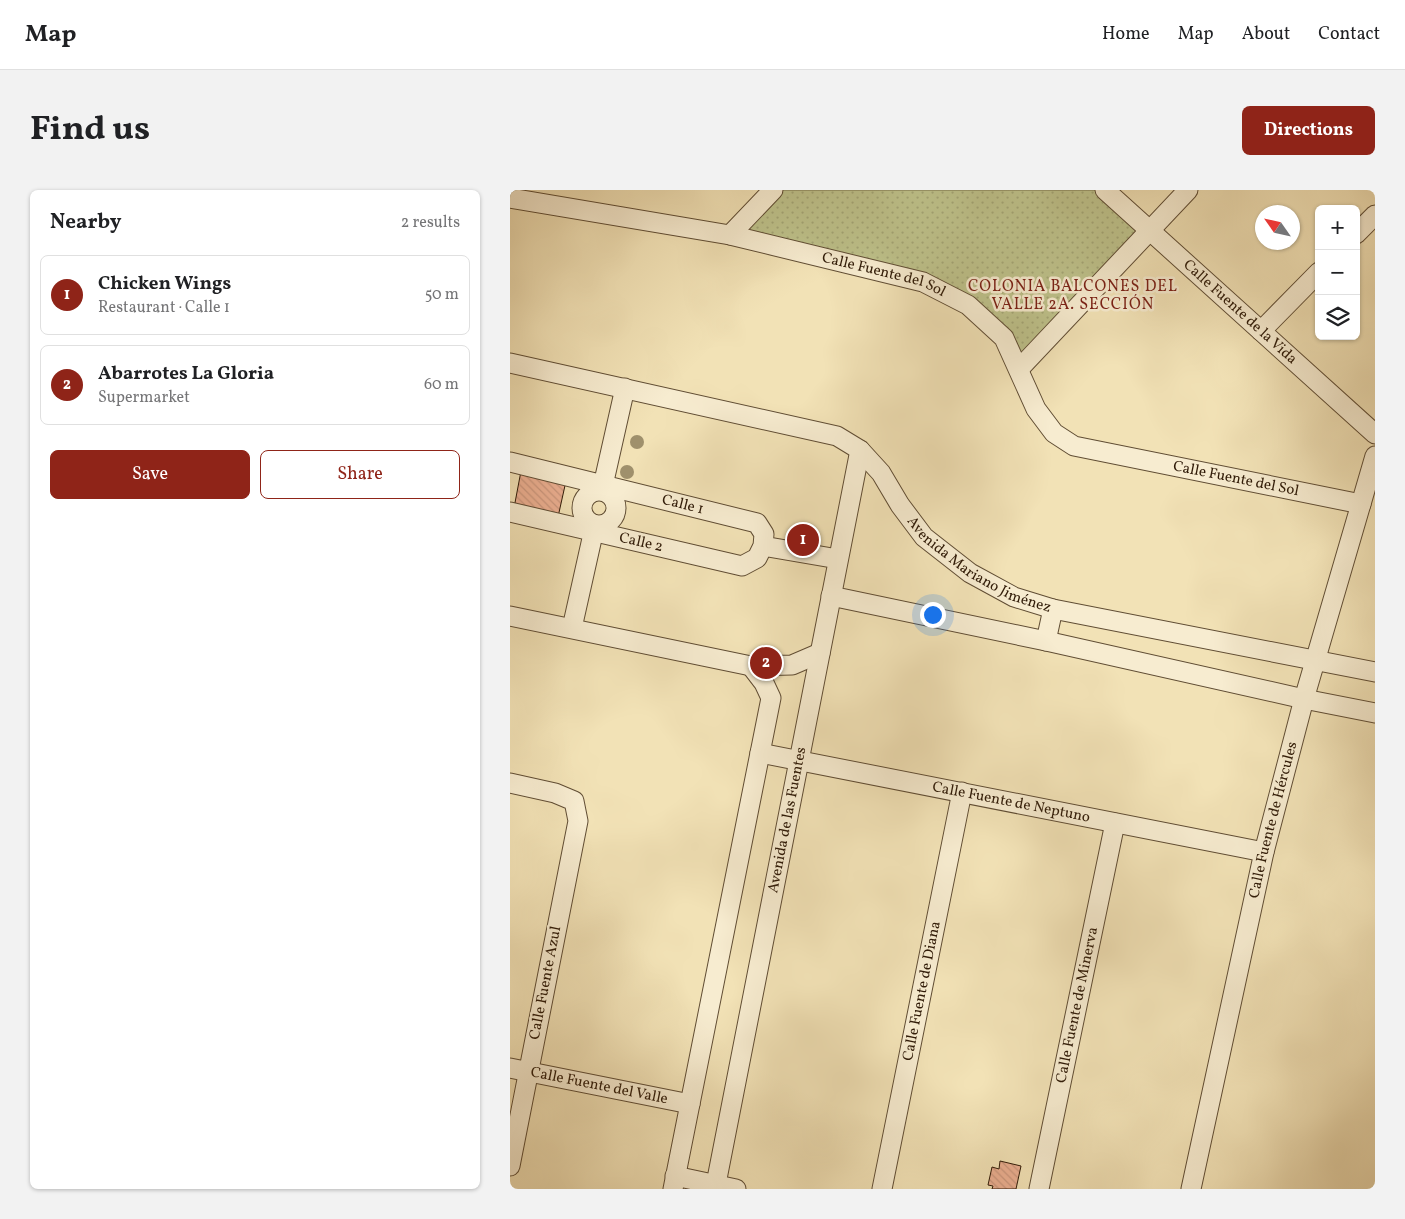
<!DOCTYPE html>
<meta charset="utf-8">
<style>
:root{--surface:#fff;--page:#f2f2f2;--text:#202124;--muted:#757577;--line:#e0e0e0;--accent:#8f2418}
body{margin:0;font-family:Vollkorn,serif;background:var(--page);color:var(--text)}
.controls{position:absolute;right:15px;top:15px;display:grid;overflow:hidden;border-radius:8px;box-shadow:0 1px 4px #0004}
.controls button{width:45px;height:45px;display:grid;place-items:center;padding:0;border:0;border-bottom:1px solid var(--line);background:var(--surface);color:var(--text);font:25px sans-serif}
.compass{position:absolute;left:745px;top:15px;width:45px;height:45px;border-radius:50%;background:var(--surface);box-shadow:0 1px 4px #0004;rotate:304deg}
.you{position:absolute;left:422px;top:424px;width:18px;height:18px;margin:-12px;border:4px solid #fff;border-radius:50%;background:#1a73e8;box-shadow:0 0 0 8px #1a73e833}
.badge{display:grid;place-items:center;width:32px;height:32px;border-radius:50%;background:var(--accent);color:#fff;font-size:16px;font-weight:700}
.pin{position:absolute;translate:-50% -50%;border:2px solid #fff;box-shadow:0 1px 5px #0006}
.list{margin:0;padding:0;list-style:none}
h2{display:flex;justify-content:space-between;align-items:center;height:65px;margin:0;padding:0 20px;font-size:21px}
h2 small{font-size:16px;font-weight:400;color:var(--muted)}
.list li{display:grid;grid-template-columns:32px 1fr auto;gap:15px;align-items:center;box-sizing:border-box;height:80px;margin:0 10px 10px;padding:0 10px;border:1px solid var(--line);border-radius:8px}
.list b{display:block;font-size:19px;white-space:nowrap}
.list p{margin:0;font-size:16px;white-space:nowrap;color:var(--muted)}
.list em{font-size:16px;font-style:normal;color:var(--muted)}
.actions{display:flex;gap:10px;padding:15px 20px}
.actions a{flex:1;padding:11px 0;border:1px solid var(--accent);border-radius:8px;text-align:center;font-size:18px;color:var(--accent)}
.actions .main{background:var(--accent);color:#fff}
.icon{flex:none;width:28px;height:28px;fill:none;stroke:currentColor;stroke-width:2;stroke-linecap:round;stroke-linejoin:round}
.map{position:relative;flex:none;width:865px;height:999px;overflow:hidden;border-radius:8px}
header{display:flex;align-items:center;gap:30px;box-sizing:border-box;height:70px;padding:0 25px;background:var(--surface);border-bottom:1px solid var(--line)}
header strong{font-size:24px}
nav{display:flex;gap:28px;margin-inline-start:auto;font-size:18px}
.intro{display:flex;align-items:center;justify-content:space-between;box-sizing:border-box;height:120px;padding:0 30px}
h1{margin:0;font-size:35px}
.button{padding:12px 22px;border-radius:8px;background:var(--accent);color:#fff;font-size:18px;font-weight:700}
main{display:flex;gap:30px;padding:0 30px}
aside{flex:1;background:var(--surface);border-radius:8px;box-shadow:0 1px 4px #0004}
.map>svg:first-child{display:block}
.park{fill:url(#park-dots);stroke:#776e4a}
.building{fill:url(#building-back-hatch);stroke:#301b08}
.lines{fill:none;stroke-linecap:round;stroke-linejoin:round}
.minor-casing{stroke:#604d34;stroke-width:21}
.minor{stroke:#f7ecd0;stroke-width:19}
.tree{fill:#9f906c}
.labels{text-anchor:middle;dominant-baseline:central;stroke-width:5;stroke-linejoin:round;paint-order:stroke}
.street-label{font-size:15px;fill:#301b08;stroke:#f7ecd0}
.neighbourhood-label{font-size:16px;letter-spacing:1px;fill:#7a1f14;stroke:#f7ecd0}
</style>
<header>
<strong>Map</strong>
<nav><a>Home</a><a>Map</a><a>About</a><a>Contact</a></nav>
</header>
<div class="intro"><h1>Find us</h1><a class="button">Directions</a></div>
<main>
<aside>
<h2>Nearby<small>2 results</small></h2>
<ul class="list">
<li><span class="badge">1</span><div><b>Chicken Wings</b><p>Restaurant · Calle 1</p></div><em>50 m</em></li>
<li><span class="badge">2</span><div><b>Abarrotes La Gloria</b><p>Supermarket</p></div><em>60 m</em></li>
</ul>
<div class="actions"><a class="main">Save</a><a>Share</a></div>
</aside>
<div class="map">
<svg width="865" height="999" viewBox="0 0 865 999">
<defs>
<pattern id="park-dots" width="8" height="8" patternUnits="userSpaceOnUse" patternTransform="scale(1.25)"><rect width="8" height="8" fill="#bec28b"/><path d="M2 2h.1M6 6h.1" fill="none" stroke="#a4a676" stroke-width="1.8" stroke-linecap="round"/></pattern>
<pattern id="building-back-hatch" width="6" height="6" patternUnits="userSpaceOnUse" patternTransform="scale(1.25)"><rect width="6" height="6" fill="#ebaf91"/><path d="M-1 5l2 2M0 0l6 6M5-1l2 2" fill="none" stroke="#ca967c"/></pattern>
</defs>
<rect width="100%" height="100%" fill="#f2e2b6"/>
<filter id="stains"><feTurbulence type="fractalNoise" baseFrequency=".004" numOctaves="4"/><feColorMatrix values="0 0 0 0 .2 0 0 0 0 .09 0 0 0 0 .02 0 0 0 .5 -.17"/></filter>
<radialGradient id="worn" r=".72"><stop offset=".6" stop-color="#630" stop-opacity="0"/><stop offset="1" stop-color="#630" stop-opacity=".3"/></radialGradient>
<polygon class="park" points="263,0 595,0 640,40 509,179 458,115 220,45"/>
<g class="building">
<polygon points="11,281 56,291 48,327 4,318"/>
<polygon points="490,971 511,976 506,999 482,999 483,996 478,995 482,977 489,979"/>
</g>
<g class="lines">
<g class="minor-casing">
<g id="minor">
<path id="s1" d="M595,0l270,244"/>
<path id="s2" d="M0,8l220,37 193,47 45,23 36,33 32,71 18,24 20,13 287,58"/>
<polyline points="846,44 865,25"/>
<polyline points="220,45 263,0"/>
<polyline points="751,141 809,82"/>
<path id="s3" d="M0,173l327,73 23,14 21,23 19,32 24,32 46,36 44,24 39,12 322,63"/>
<polyline points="509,179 678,0"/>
<path id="s4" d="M0,272l247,61 7,11 -1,12 -6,12 -15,8 -232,-54"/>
<polyline points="92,300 115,198"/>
<circle cx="89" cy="318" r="17"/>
<polyline points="253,356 328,369"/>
<polyline points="321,406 536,451 794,509 865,523"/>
<polyline points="0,426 241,476 282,475 310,463"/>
<polyline points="62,438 85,335"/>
<polyline points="536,451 543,419"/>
<path id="s5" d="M250,563l504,99"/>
<polyline points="0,593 45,603 64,611 68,631 0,976"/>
<path id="s6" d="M0,878l180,36"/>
<polyline points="165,986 226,999"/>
<polyline points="163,999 261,508 254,493 241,476"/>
<path id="s7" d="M205,999l145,-739"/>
<path id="s8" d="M372,999l80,-397"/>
<path id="s9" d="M529,999l76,-366"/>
<path id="s10" d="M681,999l73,-337 40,-153 71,-243"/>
</g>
</g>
<use href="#minor" class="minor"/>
</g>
<g class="tree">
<circle cx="127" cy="252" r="7"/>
<circle cx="117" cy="282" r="7"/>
</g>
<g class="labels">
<g class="street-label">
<text stroke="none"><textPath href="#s2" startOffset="382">Calle Fuente del Sol</textPath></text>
<text stroke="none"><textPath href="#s1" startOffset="182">Calle Fuente de la Vida</textPath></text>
<text stroke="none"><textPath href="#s2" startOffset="818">Calle Fuente del Sol</textPath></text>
<text stroke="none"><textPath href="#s4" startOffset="178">Calle 1</textPath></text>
<text transform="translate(131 353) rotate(13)">Calle 2</text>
<text stroke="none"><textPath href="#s3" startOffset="532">Avenida Mariano Jiménez</textPath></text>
<text stroke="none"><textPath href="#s5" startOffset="256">Calle Fuente de Neptuno</textPath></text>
<text stroke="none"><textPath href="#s7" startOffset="376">Avenida de las Fuentes</textPath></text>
<text stroke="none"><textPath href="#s10" startOffset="378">Calle Fuente de Hércules</textPath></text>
<text transform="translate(36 793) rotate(-79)">Calle Fuente Azul</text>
<text stroke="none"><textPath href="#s8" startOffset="202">Calle Fuente de Diana</textPath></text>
<text stroke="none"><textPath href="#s9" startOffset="188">Calle Fuente de Minerva</textPath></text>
<text stroke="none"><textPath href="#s6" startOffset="91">Calle Fuente del Valle</textPath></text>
</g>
<g class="neighbourhood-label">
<text x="563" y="97">COLONIA BALCONES DEL<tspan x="563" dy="18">VALLE 2A. SECCIÓN</tspan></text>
</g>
</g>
<rect width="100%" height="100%" filter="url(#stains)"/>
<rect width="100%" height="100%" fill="url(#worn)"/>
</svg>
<div class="controls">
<button>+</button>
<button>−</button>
<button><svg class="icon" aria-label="layers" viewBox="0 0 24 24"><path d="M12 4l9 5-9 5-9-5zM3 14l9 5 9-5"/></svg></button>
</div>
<svg class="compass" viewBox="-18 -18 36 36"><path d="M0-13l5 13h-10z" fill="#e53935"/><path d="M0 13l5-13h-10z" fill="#757577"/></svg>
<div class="you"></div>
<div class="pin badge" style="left:293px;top:350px">1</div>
<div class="pin badge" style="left:256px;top:473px">2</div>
</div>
</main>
